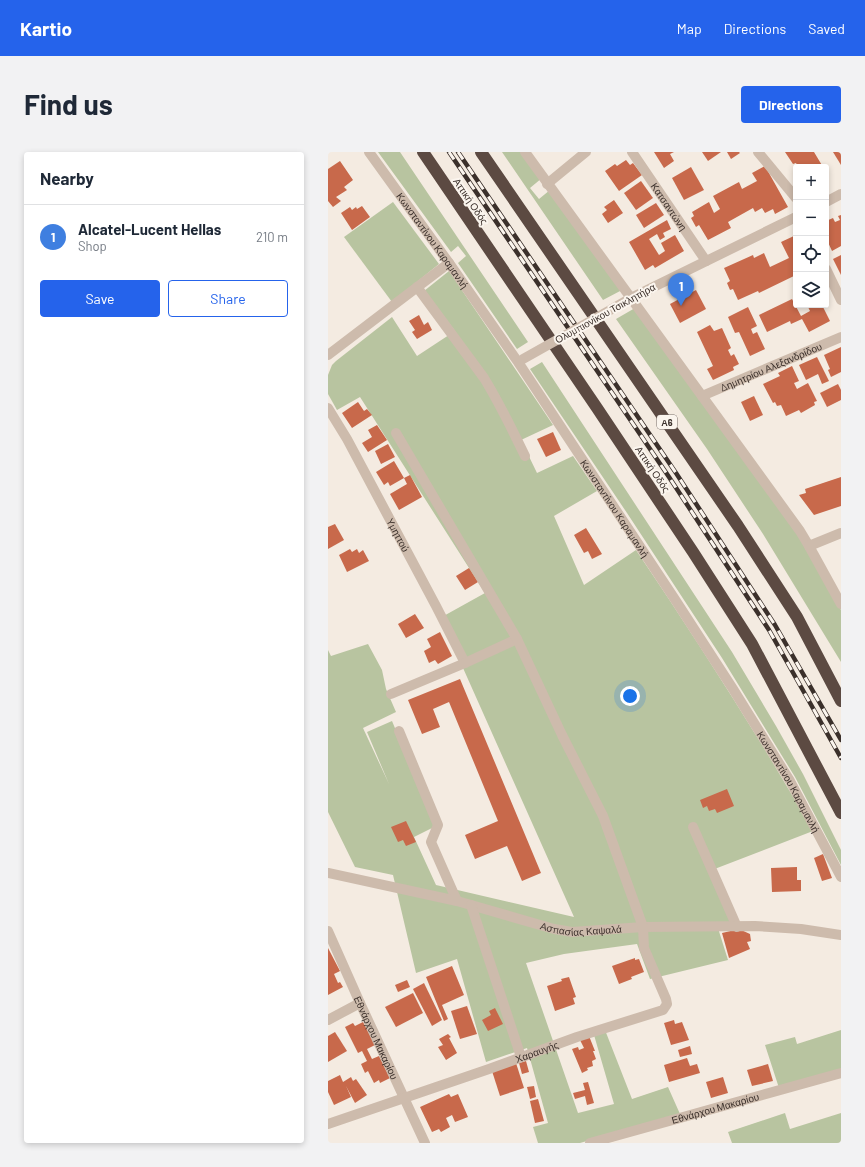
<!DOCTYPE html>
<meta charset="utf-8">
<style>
:root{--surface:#fff;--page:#f2f2f3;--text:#1f2937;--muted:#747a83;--line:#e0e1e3;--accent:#2563eb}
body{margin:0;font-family:Barlow,sans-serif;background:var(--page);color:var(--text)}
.controls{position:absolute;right:12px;top:12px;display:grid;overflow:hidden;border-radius:4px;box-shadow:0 2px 6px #0003}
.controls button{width:36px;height:36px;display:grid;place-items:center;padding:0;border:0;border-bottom:1px solid var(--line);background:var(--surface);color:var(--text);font:20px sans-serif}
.you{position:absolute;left:302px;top:544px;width:14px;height:14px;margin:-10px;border:3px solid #fff;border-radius:50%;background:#1a73e8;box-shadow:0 0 0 6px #1a73e833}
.badge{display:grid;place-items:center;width:26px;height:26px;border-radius:50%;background:var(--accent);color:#fff;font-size:13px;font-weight:700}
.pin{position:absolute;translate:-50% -33px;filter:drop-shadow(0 1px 2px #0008)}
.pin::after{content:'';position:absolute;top:21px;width:14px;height:12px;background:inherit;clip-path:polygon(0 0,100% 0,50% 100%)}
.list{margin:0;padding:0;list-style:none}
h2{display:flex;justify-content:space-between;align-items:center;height:52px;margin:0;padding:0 16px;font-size:17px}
h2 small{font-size:13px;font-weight:400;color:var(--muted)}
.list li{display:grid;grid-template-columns:26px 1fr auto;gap:12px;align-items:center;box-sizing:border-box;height:64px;padding:0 16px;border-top:1px solid var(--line)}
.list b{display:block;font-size:15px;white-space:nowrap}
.list p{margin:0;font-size:13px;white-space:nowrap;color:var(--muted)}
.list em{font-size:13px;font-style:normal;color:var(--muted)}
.actions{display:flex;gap:8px;padding:12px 16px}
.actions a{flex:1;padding:9px 0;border:1px solid var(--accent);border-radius:4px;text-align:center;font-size:14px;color:var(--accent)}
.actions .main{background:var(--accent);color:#fff}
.icon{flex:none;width:22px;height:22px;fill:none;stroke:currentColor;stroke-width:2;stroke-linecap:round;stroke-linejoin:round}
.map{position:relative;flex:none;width:513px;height:991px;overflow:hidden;border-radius:4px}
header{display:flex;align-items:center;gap:24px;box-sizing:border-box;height:56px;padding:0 20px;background:var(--accent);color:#fff}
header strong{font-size:19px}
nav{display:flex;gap:22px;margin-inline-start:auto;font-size:14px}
.intro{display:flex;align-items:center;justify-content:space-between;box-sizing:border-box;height:96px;padding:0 24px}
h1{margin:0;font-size:28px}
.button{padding:10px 18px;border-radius:4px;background:var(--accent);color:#fff;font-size:14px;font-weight:700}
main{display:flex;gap:24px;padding:0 24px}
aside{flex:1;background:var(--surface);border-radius:4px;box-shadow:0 2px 6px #0003}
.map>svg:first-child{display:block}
.green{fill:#b8c4a0}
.building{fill:#c8694b}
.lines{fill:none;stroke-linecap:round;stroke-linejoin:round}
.minor{stroke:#cdbbac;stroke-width:10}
.highway{stroke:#5c4a42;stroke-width:12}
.rail-casing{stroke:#3b302b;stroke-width:4.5}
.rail{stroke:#fbf5ee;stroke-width:3;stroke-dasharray:9;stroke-linecap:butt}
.minor-bridge{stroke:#cdbbac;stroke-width:10}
.labels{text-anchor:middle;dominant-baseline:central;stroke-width:4;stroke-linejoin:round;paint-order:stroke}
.shield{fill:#fbf5ee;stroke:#756b66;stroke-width:1}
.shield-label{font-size:9px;font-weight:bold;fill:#3b302b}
.street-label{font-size:10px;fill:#3b302b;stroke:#fbf5ee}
</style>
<header>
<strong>Kartio</strong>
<nav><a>Map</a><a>Directions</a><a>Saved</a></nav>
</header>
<div class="intro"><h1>Find us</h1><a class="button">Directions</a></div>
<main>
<aside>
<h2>Nearby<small></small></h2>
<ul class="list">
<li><span class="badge" style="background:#3f7fe0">1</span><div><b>Alcatel-Lucent Hellas</b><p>Shop</p></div><em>210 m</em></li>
</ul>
<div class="actions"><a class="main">Save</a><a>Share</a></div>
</aside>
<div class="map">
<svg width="513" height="991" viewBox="0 0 513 991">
<rect width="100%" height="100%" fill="#f4ebe1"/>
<g class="green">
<polygon points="50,0 72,0 200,190 189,197 130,111 138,104 130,94 123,100"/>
<polygon points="174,0 195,0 214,26 202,36 211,47 222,38 294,138 275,148"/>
<polygon points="65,50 111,112 64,150 16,85"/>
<path d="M121,119l104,154 -32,15 16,33 36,-17 24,35 -43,25 30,69 52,-35c62,92 122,185 177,281l-101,39 22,52 -17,3 11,35 -78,19 -13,-35 -73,10 -38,9 52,150 36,-9 -20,-69 11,-5 27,69 36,-12 12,27 -100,29h-42l-5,-16 15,-4 -21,-75 -41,14 -29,-103 -41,14 -23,-98 -38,-8 -27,-55v-162l3,6 37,-12 14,26 4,19 10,23 -33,16 26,56 -22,-52 25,-11 44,105 -22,11 22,48 138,32 -115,-258 -19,-41 45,-25 -125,-196 -23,13 -9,-16v-19l4,-10 4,-4 56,-44 25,39 38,-25 -31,-40z"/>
<polygon points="307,156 463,372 496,424 513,458 513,510 435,382 379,297 288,167"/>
<polygon points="214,210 404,500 448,574 475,622 513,698 513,713 467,625 394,506 299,361 202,217"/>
<polygon points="513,878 513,918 451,936 437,893 467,885 469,892"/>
<polygon points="457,961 462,977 513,961 513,991 404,991 400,980"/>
</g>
<g class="building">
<polygon points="326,0 346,0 342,2 346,9 336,16"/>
<polygon points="374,0 393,0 380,9"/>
<polygon points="399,0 411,0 412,1 403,7"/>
<polygon points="457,0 486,0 495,15 470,15 468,11 465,12"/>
<polygon points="505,0 513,0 513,13"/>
<polygon points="298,8 302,13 305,11 314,23 291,39 277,19 287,12 289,14"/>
<polygon points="12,9 25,28 16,35 19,38 8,45 13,49 5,55 0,49 0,17"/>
<polygon points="437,14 460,55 447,62 445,57 437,61 434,56 427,60 425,56 400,70 403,76 380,88 371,73 368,75 363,66 366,64 364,60 381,50 386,61 392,57 385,44 411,30 414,37 429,29 424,21"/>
<polygon points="363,15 376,38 356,48 344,26"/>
<polygon points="313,29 325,46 308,58 296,41"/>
<polygon points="286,48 295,61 280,71 274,62 279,58 276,55"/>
<polygon points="328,51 336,63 316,76 308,63"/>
<polygon points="34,54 42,65 24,78 13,61 22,55 24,58 28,55 29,57"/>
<polygon points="513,63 513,94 504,99 498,86 498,69 505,66 507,70 512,68 510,64"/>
<polygon points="339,68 343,77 335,81 337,85 332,88 329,82 321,87 331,103 337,99 333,91 347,83 356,99 327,116 325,113 317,118 301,90"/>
<polygon points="468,83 468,123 431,141 430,139 410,148 405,137 402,138 399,131 402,129 396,116 425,103 426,106 436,101 442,115 461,106 453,90"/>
<polygon points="513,103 513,123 505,107"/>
<polygon points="368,138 378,157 352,171 342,152"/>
<polygon points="464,147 473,164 482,159 479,153 494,153 502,169 481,180 474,167 463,172 462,169 439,180 431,163"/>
<polygon points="420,155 429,174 423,177 425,182 429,180 437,197 422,204 411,180 407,181 400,165"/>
<polygon points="91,163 96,173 100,170 104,178 89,187 84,180 87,178 81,169"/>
<polygon points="382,173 386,179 394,176 403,196 400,198 403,204 406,202 411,212 405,215 406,218 385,228 379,217 385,214 369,180"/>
<polygon points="513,195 513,220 503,225 500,218 502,217 496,203"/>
<polygon points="489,205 501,229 494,232 490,222 478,228 471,213"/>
<polygon points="464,214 471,229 466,231 469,237 480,231 489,249 486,250 487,253 473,261 471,258 458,264 453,253 449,254 447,250 445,251 435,232 452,224 450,221"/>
<polygon points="510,232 513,238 513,248 499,255 492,241"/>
<polygon points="426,244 435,263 422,269 413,250"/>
<polygon points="30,250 36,259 39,257 44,263 24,276 14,261"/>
<polygon points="49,273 59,288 40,300 34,291 44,285 40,278"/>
<polygon points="225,280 233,298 218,305 209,287"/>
<polygon points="60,292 67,305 53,312 47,299"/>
<polygon points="66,309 76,326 62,334 60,330 56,333 48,320"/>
<polygon points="82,323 94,345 71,358 62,342 79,332 76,326"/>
<polygon points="513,325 513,354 486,363 471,343 478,341 477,337"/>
<polygon points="7,372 16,388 0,397 0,375"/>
<polygon points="258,376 274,402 264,407 260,399 256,401 246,383"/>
<polygon points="22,397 24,400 29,397 31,401 35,398 41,409 19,420 11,403"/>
<polygon points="141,416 150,430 137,438 128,424"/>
<polygon points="87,462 96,476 78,486 70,472"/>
<polygon points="112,480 124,504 110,512 107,508 101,511 96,499 103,495 99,487"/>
<polygon points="132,527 213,721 194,729 179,694 147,707 137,683 170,669 121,550 105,557 112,575 94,582 80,548"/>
<polygon points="399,637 406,654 389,661 387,657 381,659 379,654 375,656 372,648"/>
<polygon points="78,669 88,690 78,694 75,688 70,690 63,675"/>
<polygon points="495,702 504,726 494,729 486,706"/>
<polygon points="469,715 469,728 473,728 473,739 444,740 443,716"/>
<polygon points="411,777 422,782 423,789 419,790 422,797 401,806 394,781"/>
<polygon points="0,796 12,819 6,822 10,831 12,830 15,835 0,843"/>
<polygon points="307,806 307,808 311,807 316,820 303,825 304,827 291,832 284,814"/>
<polygon points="124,814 136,843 114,853 120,867 116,869 98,825"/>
<polygon points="241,825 248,845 245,846 247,852 227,859 219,834 234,829 233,827"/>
<polygon points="79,828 82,835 70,840 67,833"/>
<polygon points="96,831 114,868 104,874 85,837"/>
<polygon points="85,841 95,861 68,875 57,855"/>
<polygon points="139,854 149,882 132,887 123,859"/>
<polygon points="167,856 175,872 160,879 154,868 163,863 161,859"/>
<polygon points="346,868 347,872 354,870 361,888 343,893 336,871"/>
<polygon points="35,870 47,893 39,897 44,907 51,904 62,926 52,931 51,928 46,931 40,919 37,921 33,912 39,909 34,899 30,901 17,875 25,871 27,874"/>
<polygon points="7,880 19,899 0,910 0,884"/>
<polygon points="120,882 123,885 121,886 129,901 118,908 110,895 115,893 111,887"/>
<polygon points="261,884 267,899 265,899 268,907 264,909 265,914 259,916 260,918 254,921 244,897 250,895 251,898 256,896 252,888"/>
<polygon points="362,894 364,902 352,905 350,898"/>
<polygon points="359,906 362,914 369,912 372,921 341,930 336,913"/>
<polygon points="198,909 201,920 194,922 191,911"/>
<polygon points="188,911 196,936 172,944 164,919"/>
<polygon points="440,912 445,929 424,934 419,918"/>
<polygon points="12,923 15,930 23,925 25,929 28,927 39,943 27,951 18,934 23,945 6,953 0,940 0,929"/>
<polygon points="395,925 400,941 383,946 378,930"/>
<polygon points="260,930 266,951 259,953 257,944 247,947 245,941 257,938 255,931"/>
<polygon points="206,934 208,945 202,947 199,935"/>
<polygon points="121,942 123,945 130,942 140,965 127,970 124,963 118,966 122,975 113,980 111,977 104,980 92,955"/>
<polygon points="210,947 216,969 207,971 202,949"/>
</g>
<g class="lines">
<g class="minor">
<path id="s1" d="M41,0l80,111 69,99 158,239 57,88 57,92 51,96"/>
<polyline points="197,0 472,379 481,394 513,452"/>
<path id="s2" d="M304,0l74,109"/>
<polyline points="430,0 468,46"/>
<polyline points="219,32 258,0"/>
<polyline points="498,50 513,42"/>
<polyline points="498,117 513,148"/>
<path d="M89,135l67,91c16,26 28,51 41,78"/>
<polyline points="284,157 303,146 468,65"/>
<polyline points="0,203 63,155 121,111"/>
<path id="s3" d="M374,244l139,-59"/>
<path id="s4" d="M0,256l19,31 89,167 29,57"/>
<polyline points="481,394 513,381"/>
<polyline points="63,542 137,511 189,487"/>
<polyline points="71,579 110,673 103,690 129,749"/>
<polyline points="365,675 409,775"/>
<path id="s5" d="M0,721l129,28 97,28 18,3 71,-5 112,-1 46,3 40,6"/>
<polyline points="143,753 193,905"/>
<path id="s6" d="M0,779l32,72 65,140"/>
<polyline points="0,868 32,851"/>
<path id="s7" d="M0,972l161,-55 88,-32 86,-27 4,-6 -1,-5 -22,-51 -1,-21 -40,-111 -41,-81 -45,-96 -121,-206"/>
<path id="s8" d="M262,991l251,-70"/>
</g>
<g class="highway">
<polyline points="95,0 269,256 365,400 424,492 513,661"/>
<polyline points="153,0 410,374 469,465 513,549"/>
</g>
<g class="rail-casing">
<g id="rail">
<polyline points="121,0 341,325 441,478 513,606"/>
<polyline points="130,0 348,321 447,473 513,588"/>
</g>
</g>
<use href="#rail" class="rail"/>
<polyline class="minor-bridge" points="195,207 284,157"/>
</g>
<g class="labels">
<rect class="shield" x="329" y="263" width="20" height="14" rx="3"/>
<g class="shield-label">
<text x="339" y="270">Α6</text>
</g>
<g class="street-label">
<text transform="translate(143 49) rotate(56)">Αττική Οδός</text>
<text stroke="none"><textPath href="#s2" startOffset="66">Κατσαντώνη</textPath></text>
<text stroke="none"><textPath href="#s1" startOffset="109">Κωνσταντίνου Καραμανλή</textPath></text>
<text transform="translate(277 161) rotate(-29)">Ολυμπιονίκου Τσικλητήρα</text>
<text stroke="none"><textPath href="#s3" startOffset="75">Δημητρίου Αλεξανδρίδου</textPath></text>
<text transform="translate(325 317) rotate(56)">Αττική Οδός</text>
<text stroke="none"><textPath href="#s1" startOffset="433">Κωνσταντίνου Καραμανλή</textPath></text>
<text stroke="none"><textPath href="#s4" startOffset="145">Υμηττού</textPath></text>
<text stroke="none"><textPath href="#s1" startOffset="757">Κωνσταντίνου Καραμανλή</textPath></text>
<text stroke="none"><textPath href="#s5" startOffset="260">Ασπασίας Καψαλά</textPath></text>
<text stroke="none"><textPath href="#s6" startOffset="117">Εθνάρχου Μακαρίου</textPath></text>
<text stroke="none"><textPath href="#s7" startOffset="221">Χαραυγής</textPath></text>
<text stroke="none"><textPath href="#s8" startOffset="130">Εθνάρχου Μακαρίου</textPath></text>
</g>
</g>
</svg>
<div class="controls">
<button>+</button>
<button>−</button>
<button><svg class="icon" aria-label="locate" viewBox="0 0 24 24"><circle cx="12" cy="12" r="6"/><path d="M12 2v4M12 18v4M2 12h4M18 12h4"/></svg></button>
<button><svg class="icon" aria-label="layers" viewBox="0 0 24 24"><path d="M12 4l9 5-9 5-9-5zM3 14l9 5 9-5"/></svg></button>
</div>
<div class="you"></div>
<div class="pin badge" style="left:353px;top:154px;background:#3f7fe0">1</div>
</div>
</main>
